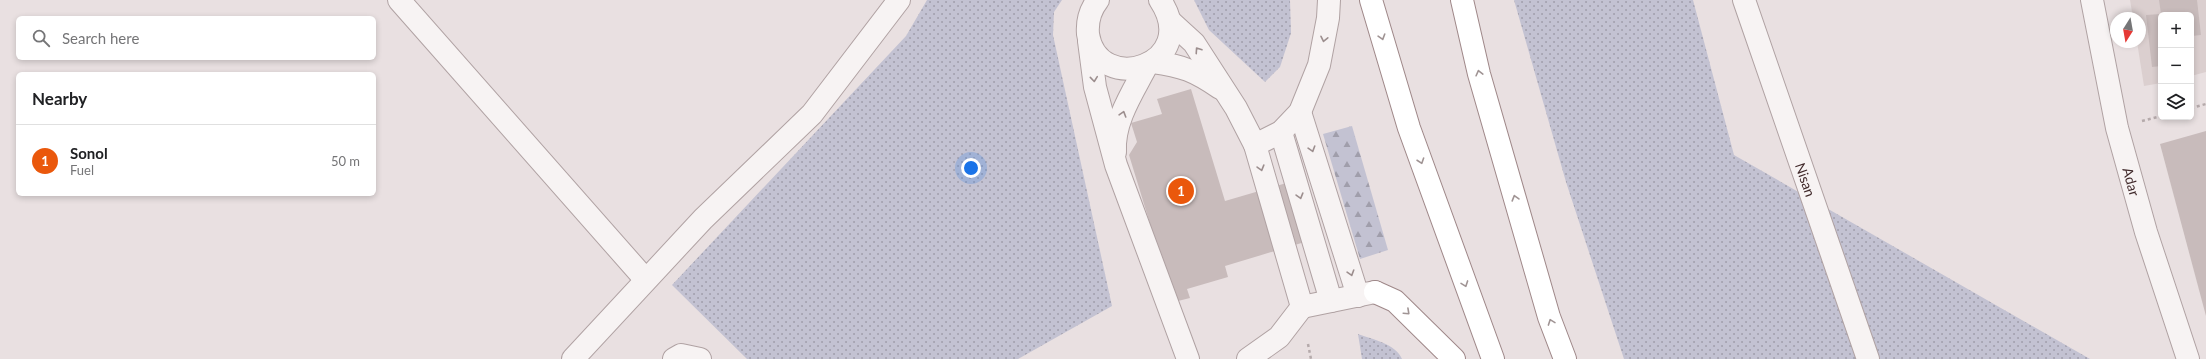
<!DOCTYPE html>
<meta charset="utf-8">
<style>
:root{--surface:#fff;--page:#f6f6f6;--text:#202124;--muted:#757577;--line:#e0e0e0;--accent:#ea580c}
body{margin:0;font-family:Lato,sans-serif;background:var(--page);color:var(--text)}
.controls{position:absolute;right:12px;top:12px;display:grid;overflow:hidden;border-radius:6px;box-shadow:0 2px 6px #0003}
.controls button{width:36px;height:36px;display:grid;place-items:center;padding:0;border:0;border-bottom:1px solid var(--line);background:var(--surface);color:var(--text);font:20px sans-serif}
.compass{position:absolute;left:2110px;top:12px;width:36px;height:36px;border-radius:50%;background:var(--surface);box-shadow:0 2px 6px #0003;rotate:191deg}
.you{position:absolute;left:971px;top:168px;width:14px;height:14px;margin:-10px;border:3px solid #fff;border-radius:50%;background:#1a73e8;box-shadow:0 0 0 6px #1a73e833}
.badge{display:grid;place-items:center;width:26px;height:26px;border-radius:50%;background:var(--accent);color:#fff;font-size:13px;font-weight:700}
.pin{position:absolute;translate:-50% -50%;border:2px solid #fff;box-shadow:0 1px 4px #0006}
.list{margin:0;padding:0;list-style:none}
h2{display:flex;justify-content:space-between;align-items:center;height:52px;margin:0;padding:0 16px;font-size:17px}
h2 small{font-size:13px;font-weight:400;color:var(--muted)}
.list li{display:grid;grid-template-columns:26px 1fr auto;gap:12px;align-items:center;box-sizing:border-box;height:72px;padding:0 16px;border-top:1px solid var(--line)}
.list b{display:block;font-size:15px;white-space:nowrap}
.list p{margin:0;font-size:13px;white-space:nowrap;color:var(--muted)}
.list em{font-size:13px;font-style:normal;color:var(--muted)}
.icon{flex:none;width:22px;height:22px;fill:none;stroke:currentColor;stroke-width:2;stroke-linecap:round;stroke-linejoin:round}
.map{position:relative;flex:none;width:2206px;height:359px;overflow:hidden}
.search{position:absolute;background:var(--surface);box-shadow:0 2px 6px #0003;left:16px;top:16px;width:360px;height:44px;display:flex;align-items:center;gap:10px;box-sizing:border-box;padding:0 14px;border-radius:6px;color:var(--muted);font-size:15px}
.panel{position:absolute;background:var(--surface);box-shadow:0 2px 6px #0003;left:16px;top:72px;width:360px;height:124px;border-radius:6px}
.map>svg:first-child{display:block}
.built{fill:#dbcfcf}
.grass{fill:url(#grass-dots)}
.forest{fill:url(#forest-firs)}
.building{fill:#c8bbbb}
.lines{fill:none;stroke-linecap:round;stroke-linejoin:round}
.minor-casing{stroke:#b0a2a3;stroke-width:24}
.highway-casing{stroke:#9f8889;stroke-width:24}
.path{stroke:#b5aaab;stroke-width:2.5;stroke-dasharray:3 3;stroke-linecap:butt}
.minor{stroke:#f7f3f3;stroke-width:22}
.highway{stroke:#fff;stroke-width:22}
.oneway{stroke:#a09494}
.oneway2{stroke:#9c8e8e}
.labels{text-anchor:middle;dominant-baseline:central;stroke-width:3.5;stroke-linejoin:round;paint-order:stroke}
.street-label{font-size:14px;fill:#40292a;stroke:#f6f0f0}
</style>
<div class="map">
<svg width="2206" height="359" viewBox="0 0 2206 359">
<defs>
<pattern id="grass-dots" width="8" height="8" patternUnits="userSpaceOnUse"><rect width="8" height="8" fill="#c3c2d2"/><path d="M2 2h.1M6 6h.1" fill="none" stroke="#a09eab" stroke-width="1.8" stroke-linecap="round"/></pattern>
<pattern id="forest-firs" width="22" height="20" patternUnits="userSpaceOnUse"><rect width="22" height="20" fill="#c3c2d2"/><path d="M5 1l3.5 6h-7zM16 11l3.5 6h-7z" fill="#a09eab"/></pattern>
</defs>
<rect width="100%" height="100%" fill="#e9e0e1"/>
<polygon class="built" points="2130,0 2206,0 2206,72 2191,76 2191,15 2161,15 2161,83 2144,86 2137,42 2140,42 2140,18 2133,18"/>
<g class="grass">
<polygon points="927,0 1062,0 1054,12 1053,35 1112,306 1018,359 747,359 672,285 906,36"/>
<polygon points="1194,0 1290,0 1291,33 1280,67 1265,82 1209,30"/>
<polygon points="1514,0 1693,0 1734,155 2090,359 1624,359 1566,182"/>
<path d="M1358,334c14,5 38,10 44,25h-40z"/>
</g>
<polygon class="forest" points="1352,126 1388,250 1360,259 1323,134"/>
<g class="building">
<polygon points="2159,0 2197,0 2201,35 2191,36 2191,15 2161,15 2161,66 2152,67 2146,15 2161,14"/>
<polygon points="1191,89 1225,201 1290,182 1308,241 1225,266 1228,277 1187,289 1190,298 1174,302 1129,155 1137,142 1131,123 1162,114 1157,99"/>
<polygon points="2206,131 2206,316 2160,144"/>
</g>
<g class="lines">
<g class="minor-casing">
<g id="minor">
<polyline points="399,0 645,279"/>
<path d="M1098,0c-8,10 -11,22 -10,34 10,64 115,31 72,-34"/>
<polyline points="1329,0 1328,18 1319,65 1300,112 1281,132 1255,145 1302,307 1375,292"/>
<path id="s1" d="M1744,0l124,359"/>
<path id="s2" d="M2092,0l25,128 29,104 42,127"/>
<polyline points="1171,22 1194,43 1236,108 1255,145"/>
<polyline points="1089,41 1095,87 1116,165 1188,359"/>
<path d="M1153,62c30,4 42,9 67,26"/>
<polyline points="1300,112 1358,296"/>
<polyline points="1281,132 1331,301"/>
<path d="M1115,152c-2,-31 18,-60 32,-87"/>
<polyline points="573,359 703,219 812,114 899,0"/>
<polyline points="674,359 681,355 700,359"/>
<polyline points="1248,359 1279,337 1302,307"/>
</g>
</g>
<g class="highway-casing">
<g id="highway">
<polyline points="1371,0 1409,128 1493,359"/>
<polyline points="1462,0 1479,74 1549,317 1565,359"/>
<polyline points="1375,292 1395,301 1454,359"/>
</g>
</g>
<g class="path">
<polyline points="2191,108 2206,104"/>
<polyline points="2142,121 2161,116"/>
<polyline points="1308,344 1311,359"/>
</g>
<use href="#minor" class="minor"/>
<use href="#highway" class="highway"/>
</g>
<defs><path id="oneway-chevron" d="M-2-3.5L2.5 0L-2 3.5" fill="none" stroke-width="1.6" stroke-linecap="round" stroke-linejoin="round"/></defs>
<g class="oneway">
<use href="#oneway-chevron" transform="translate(1382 37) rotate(73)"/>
<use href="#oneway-chevron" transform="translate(1479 73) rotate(-104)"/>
<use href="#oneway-chevron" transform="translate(1421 161) rotate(71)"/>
<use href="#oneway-chevron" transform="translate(1515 198) rotate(-106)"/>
<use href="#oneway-chevron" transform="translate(1465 284) rotate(70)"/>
<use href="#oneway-chevron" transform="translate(1407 312) rotate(43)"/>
<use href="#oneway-chevron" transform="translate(1551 322) rotate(-110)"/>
</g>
<g class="oneway2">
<use href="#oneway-chevron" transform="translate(1324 39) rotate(102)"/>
<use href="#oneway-chevron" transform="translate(1198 50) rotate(-124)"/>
<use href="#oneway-chevron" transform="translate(1094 79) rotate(84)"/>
<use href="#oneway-chevron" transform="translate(1123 114) rotate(-73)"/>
<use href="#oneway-chevron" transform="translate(1312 149) rotate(73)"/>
<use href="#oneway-chevron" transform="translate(1261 168) rotate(74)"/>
<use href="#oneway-chevron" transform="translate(1300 196) rotate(74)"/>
<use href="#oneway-chevron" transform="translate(1351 273) rotate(73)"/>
</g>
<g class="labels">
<g class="street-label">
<text stroke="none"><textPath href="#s1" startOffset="190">Nisan</textPath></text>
<text stroke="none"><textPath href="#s2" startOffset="186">Adar</textPath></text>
</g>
</g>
</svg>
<div class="controls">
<button>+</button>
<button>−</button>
<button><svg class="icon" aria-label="layers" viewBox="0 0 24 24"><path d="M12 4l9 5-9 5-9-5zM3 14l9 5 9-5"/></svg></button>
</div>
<svg class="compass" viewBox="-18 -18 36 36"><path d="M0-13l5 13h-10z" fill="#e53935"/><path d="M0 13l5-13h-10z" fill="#757577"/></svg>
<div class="you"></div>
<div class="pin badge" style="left:1181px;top:191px">1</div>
<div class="search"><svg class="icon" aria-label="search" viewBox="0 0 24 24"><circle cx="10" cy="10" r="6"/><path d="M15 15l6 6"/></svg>Search here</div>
<section class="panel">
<h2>Nearby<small></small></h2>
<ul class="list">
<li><span class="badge">1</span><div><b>Sonol</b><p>Fuel</p></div><em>50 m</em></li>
</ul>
</section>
</div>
